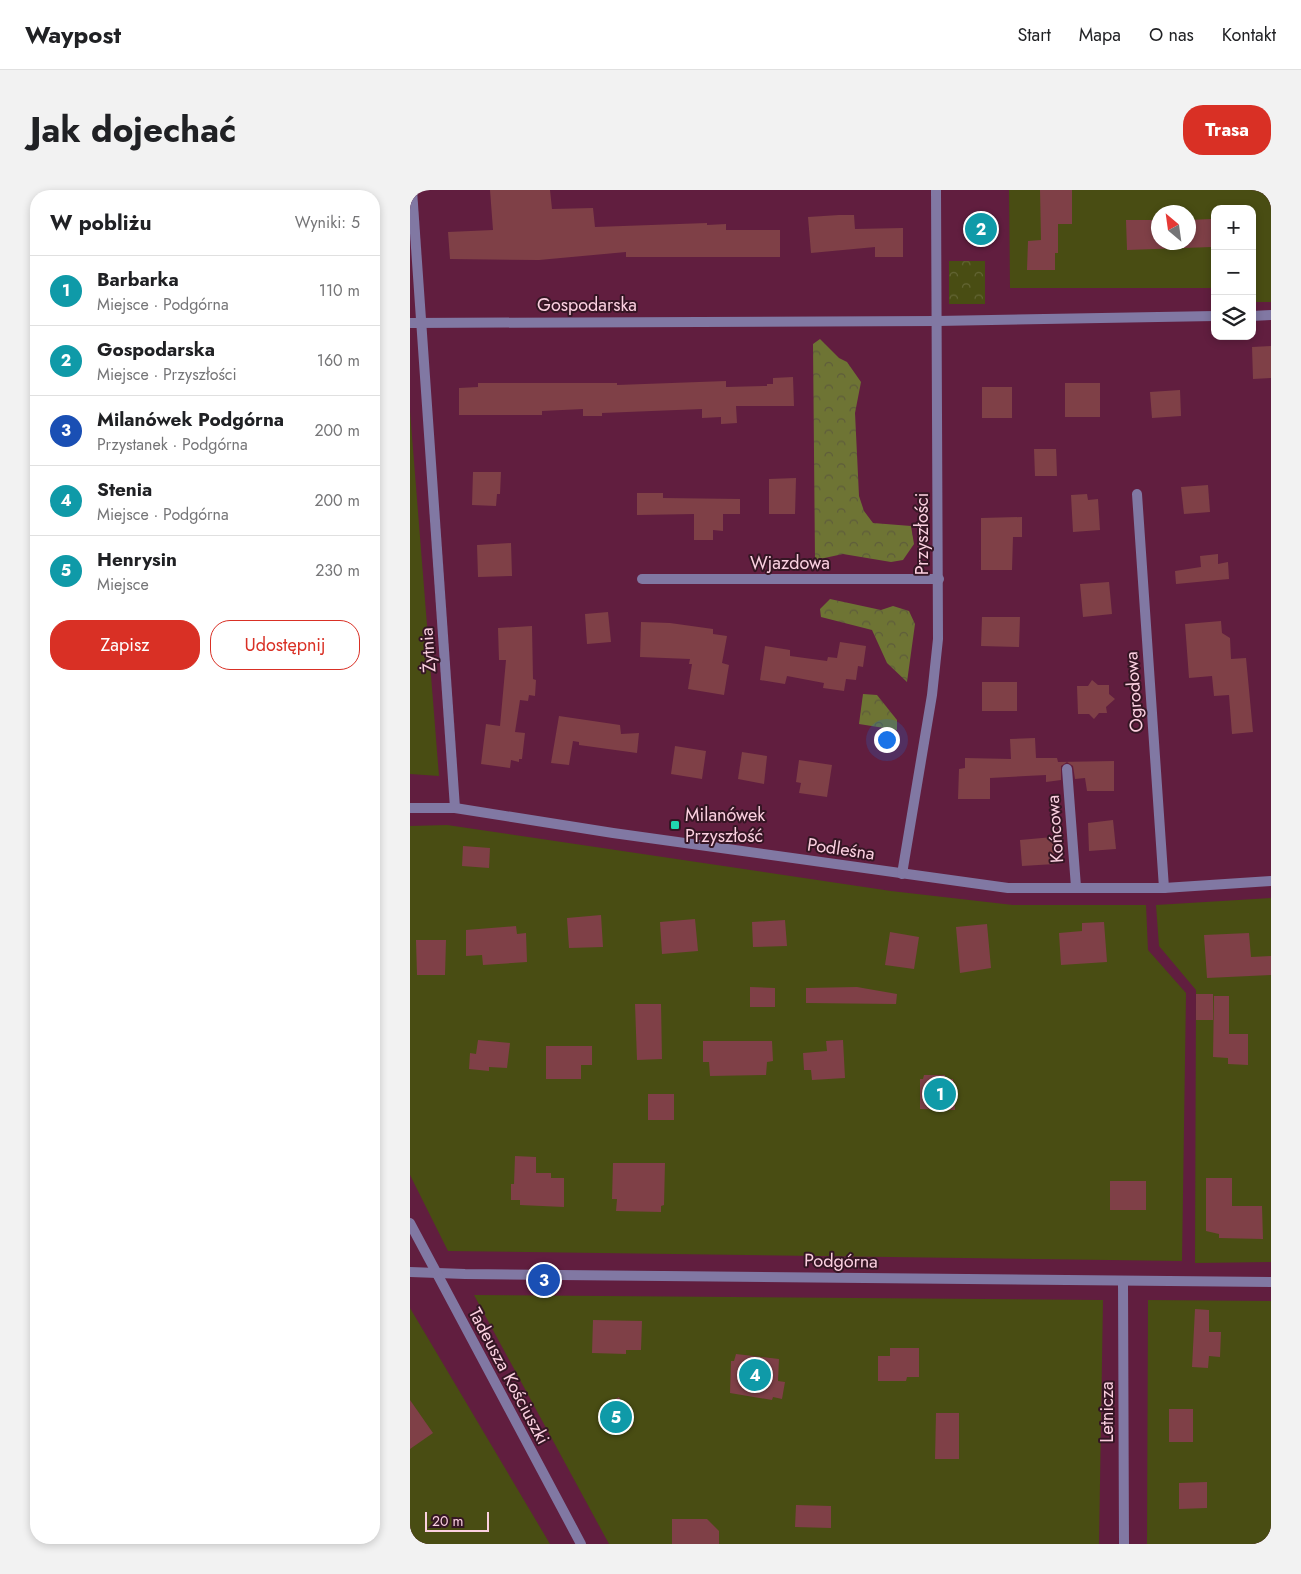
<!DOCTYPE html>
<html lang="pl">
<meta charset="utf-8">
<style>
:root{--surface:#fff;--page:#f2f2f2;--text:#202124;--muted:#757577;--line:#e0e0e0;--accent:#d93025}
body{margin:0;font-family:Jost,sans-serif;background:var(--page);color:var(--text)}
.controls{position:absolute;right:15px;top:15px;display:grid;overflow:hidden;border-radius:10px;box-shadow:0 2px 8px #0003}
.controls button{width:45px;height:45px;display:grid;place-items:center;padding:0;border:0;border-bottom:1px solid var(--line);background:var(--surface);color:var(--text);font:25px sans-serif}
.compass{position:absolute;left:741px;top:15px;width:45px;height:45px;border-radius:50%;background:var(--surface);box-shadow:0 2px 8px #0003;rotate:331deg}
.scale{position:absolute;left:15px;bottom:12px;width:64px;box-sizing:border-box;padding-left:5px;border:2px solid #fbd0e0;border-top:0;font-size:14px;line-height:18px;white-space:nowrap;color:#fbd0e0;-webkit-text-stroke:4px #351624;paint-order:stroke}
.you{position:absolute;left:476px;top:549px;width:18px;height:18px;margin:-12px;border:4px solid #fff;border-radius:50%;background:#1a73e8;box-shadow:0 0 0 8px #1a73e833}
.badge{display:grid;place-items:center;width:32px;height:32px;border-radius:50%;background:var(--accent);color:#fff;font-size:16px;font-weight:700}
.pin{position:absolute;translate:-50% -50%;border:2px solid #fff;box-shadow:0 1px 5px #0006}
.list{margin:0;padding:0;list-style:none}
h2{display:flex;justify-content:space-between;align-items:center;height:65px;margin:0;padding:0 20px;font-size:21px}
h2 small{font-size:16px;font-weight:400;color:var(--muted)}
.list li{display:grid;grid-template-columns:32px 1fr auto;gap:15px;align-items:center;box-sizing:border-box;height:70px;padding:0 20px;border-top:1px solid var(--line)}
.list b{display:block;font-size:19px;white-space:nowrap}
.list p{margin:0;font-size:16px;white-space:nowrap;color:var(--muted)}
.list em{font-size:16px;font-style:normal;color:var(--muted)}
.actions{display:flex;gap:10px;padding:15px 20px}
.actions a{flex:1;padding:11px 0;border:1px solid var(--accent);border-radius:20px;text-align:center;font-size:18px;color:var(--accent)}
.actions .main{background:var(--accent);color:#fff}
.icon{flex:none;width:28px;height:28px;fill:none;stroke:currentColor;stroke-width:2;stroke-linecap:round;stroke-linejoin:round}
.map{position:relative;flex:none;width:861px;height:1354px;overflow:hidden;border-radius:20px}
header{display:flex;align-items:center;gap:30px;box-sizing:border-box;height:70px;padding:0 25px;background:var(--surface);border-bottom:1px solid var(--line)}
header strong{font-size:24px}
nav{display:flex;gap:28px;margin-inline-start:auto;font-size:18px}
.intro{display:flex;align-items:center;justify-content:space-between;box-sizing:border-box;height:120px;padding:0 30px}
h1{margin:0;font-size:35px}
.button{padding:12px 22px;border-radius:20px;background:var(--accent);color:#fff;font-size:18px;font-weight:700}
main{display:flex;gap:30px;padding:0 30px}
aside{flex:1;background:var(--surface);border-radius:20px;box-shadow:0 2px 8px #0003}
.map>svg:first-child{display:block}
.forest{fill:url(#forest-crowns)}
.park{fill:url(#park-crowns)}
.garden{fill:#494d13;fill-rule:evenodd}
.building{fill:#7f4047}
.lines{fill:none;stroke-linecap:round;stroke-linejoin:round}
.minor{stroke:#8178a3;stroke-width:10}
.tertiary{stroke:#8178a3;stroke-width:10}
.poi-dot{fill:#20d5b0;stroke:#351624;stroke-width:2}
.labels{text-anchor:middle;dominant-baseline:central;stroke-width:4;stroke-linejoin:round;paint-order:stroke}
.street-label{font-size:18px;fill:#fbd0e0;stroke:#351624}
.poi-label{font-size:18px;fill:#fbd0e0;stroke:#351624;text-anchor:start}
</style>
<header>
<strong>Waypost</strong>
<nav><a>Start</a><a>Mapa</a><a>O nas</a><a>Kontakt</a></nav>
</header>
<div class="intro"><h1>Jak dojechać</h1><a class="button">Trasa</a></div>
<main>
<aside>
<h2>W pobliżu<small>Wyniki: 5</small></h2>
<ul class="list">
<li><span class="badge" style="background:#0f9aa8">1</span><div><b>Barbarka</b><p>Miejsce · Podgórna</p></div><em>110 m</em></li>
<li><span class="badge" style="background:#0f9aa8">2</span><div><b>Gospodarska</b><p>Miejsce · Przyszłości</p></div><em>160 m</em></li>
<li><span class="badge" style="background:#1a4fb4">3</span><div><b>Milanówek Podgórna</b><p>Przystanek · Podgórna</p></div><em>200 m</em></li>
<li><span class="badge" style="background:#0f9aa8">4</span><div><b>Stenia</b><p>Miejsce · Podgórna</p></div><em>200 m</em></li>
<li><span class="badge" style="background:#0f9aa8">5</span><div><b>Henrysin</b><p>Miejsce</p></div><em>230 m</em></li>
</ul>
<div class="actions"><a class="main">Zapisz</a><a>Udostępnij</a></div>
</aside>
<div class="map">
<svg width="861" height="1354" viewBox="0 0 861 1354">
<defs>
<pattern id="forest-crowns" width="20" height="18" patternUnits="userSpaceOnUse" patternTransform="scale(1.25)"><rect width="20" height="18" fill="#6e7434"/><path d="M2 6a3 3 0 1 1 6 0M12 15a3 3 0 1 1 6 0" fill="none" stroke="#5e5c3b"/></pattern>
<pattern id="park-crowns" width="20" height="18" patternUnits="userSpaceOnUse" patternTransform="scale(1.25)"><rect width="20" height="18" fill="#494d13"/><path d="M2 6a3 3 0 1 1 6 0M12 15a3 3 0 1 1 6 0" fill="none" stroke="#646635"/></pattern>
</defs>
<rect width="100%" height="100%" fill="#611e3f"/>
<g class="forest">
<polygon points="410,149 429,168 437,172 451,192 445,223 449,306 454,321 463,333 501,336 504,354 493,370 481,372 433,364 405,370 403,154"/>
<polygon points="420,409 471,420 483,416 499,421 505,434 497,492 477,473 462,440 411,427 410,419"/>
<polygon points="453,504 467,505 487,530 487,540 449,534"/>
</g>
<rect class="park" x="539" y="71" width="36" height="43"/>
<g class="garden">
<path d="M599,0h262v112h-19v-93h-37v79h-205zM748,22h30v30h-30z"/>
<polygon points="0,221 29,586 0,584"/>
<polygon points="37,635 481,701 603,715 736,715 738,760 776,803 772,1071 38,1061 0,985 0,636"/>
<polygon points="861,708 861,1072 785,1073 786,800 749,756 746,715"/>
<polygon points="64,1105 693,1110 689,1354 199,1354"/>
<polygon points="738,1110 861,1111 861,1354 737,1354"/>
<polygon points="0,1118 140,1354 0,1354"/>
</g>
<g class="building">
<polygon points="80,0 140,0 142,19 183,18 185,37 297,33 297,35 316,34 316,40 370,40 370,67 216,67 216,62 129,70 40,69 38,42 83,40"/>
<polygon points="630,0 662,0 662,34 648,34 648,63 645,63 645,80 617,80 618,51 631,50"/>
<polygon points="429,25 444,25 445,39 493,38 493,67 465,67 465,57 401,63 398,27"/>
<polygon points="801,29 802,57 717,60 716,30 747,30 748,52 778,52 778,30"/>
<polygon points="861,156 861,188 843,189 842,157"/>
<polygon points="383,187 384,216 326,216 327,233 311,234 311,227 292,228 292,219 192,223 192,226 173,226 173,219 132,221 132,225 49,225 49,198 68,197 68,193 207,193 207,195 316,191 316,197 357,196 357,194 363,194 363,188"/>
<rect x="655" y="193" width="35" height="34"/>
<rect x="572" y="197" width="30" height="31"/>
<polygon points="770,200 771,226 742,228 740,202"/>
<polygon points="624,259 646,259 647,286 625,286"/>
<polygon points="63,282 91,282 90,304 87,304 86,316 62,315"/>
<polygon points="386,288 385,324 359,324 359,289"/>
<polygon points="798,295 800,322 774,324 771,297"/>
<polygon points="227,303 253,303 253,308 330,309 330,324 313,324 313,341 303,340 303,350 284,350 284,324 227,325"/>
<polygon points="677,304 678,310 688,309 690,340 663,342 661,305"/>
<polygon points="612,327 612,347 603,347 602,380 571,380 571,328"/>
<polygon points="101,353 102,386 68,387 67,355"/>
<polygon points="808,364 808,374 818,372 819,389 766,394 765,381 791,377 790,366"/>
<polygon points="699,392 702,424 673,427 670,394"/>
<polygon points="198,422 201,452 177,454 175,424"/>
<polygon points="572,427 610,427 609,457 571,456"/>
<polygon points="811,431 812,443 820,448 821,469 836,468 843,542 822,544 819,505 804,506 802,486 779,488 775,434"/>
<polygon points="231,432 260,433 303,439 303,444 317,446 312,473 319,475 314,505 278,499 282,474 279,474 280,469 230,467"/>
<polygon points="122,436 123,489 126,490 125,506 119,505 118,511 110,510 105,542 115,543 112,569 109,569 109,572 101,570 100,578 71,574 76,534 90,536 96,470 89,470 88,438"/>
<polygon points="430,452 456,456 453,477 448,476 446,490 436,489 434,501 413,498 414,493 377,486 375,494 350,490 355,456 380,460 380,466 417,471 418,467 427,468"/>
<polygon points="682,490 688,495 699,495 699,504 705,509 696,517 697,523 689,523 684,529 679,524 668,524 667,496 678,496"/>
<rect x="572" y="492" width="35" height="29"/>
<polygon points="149,526 210,535 211,544 229,543 227,563 169,555 169,552 163,551 159,575 141,573"/>
<polygon points="625,548 626,568 647,568 648,572 704,571 704,601 677,601 675,588 665,589 663,576 657,572 651,576 651,590 636,592 636,585 580,588 580,609 548,609 549,579 555,578 555,568 601,569 600,549"/>
<polygon points="265,556 296,561 292,589 261,584"/>
<polygon points="332,562 357,566 354,594 328,589"/>
<polygon points="389,570 422,575 417,607 389,603 391,593 386,592"/>
<polygon points="703,630 706,659 679,661 678,633"/>
<polygon points="643,647 645,674 612,676 610,650"/>
<polygon points="53,656 80,658 79,678 52,676"/>
<polygon points="191,725 193,757 159,758 157,728"/>
<polygon points="285,729 288,761 252,764 250,732"/>
<polygon points="375,730 377,756 343,757 342,732"/>
<polygon points="694,732 697,772 651,775 649,743 672,741 672,733"/>
<polygon points="577,734 581,778 550,783 546,737"/>
<polygon points="106,736 107,744 116,743 117,772 73,775 72,765 56,766 56,740"/>
<polygon points="480,742 509,747 504,779 475,775"/>
<polygon points="839,743 841,767 861,766 861,785 797,788 794,745"/>
<polygon points="6,750 36,750 35,785 7,785"/>
<polygon points="340,797 365,798 365,817 340,817"/>
<polygon points="447,797 487,804 486,814 396,813 396,798"/>
<rect x="786" y="804" width="17" height="26"/>
<polygon points="804,806 819,806 819,844 838,844 838,875 818,874 818,868 803,867"/>
<polygon points="225,814 251,814 252,869 227,870"/>
<polygon points="68,850 100,853 97,878 79,877 79,881 59,879 60,863 66,864"/>
<polygon points="433,850 435,888 402,890 401,880 394,880 393,863 417,861 416,851"/>
<polygon points="293,851 362,851 363,871 357,872 356,885 300,886 299,872 293,872"/>
<polygon points="136,856 182,856 182,875 171,875 171,889 136,889"/>
<polygon points="514,885 535,885 535,889 543,889 545,920 510,919 510,889 513,889"/>
<rect x="238" y="904" width="26" height="26"/>
<polygon points="105,966 126,967 126,983 141,983 141,988 154,988 154,1017 110,1015 110,1010 101,1010 101,994 104,994"/>
<polygon points="203,973 255,973 254,1015 251,1016 251,1022 206,1021 207,1009 202,1009"/>
<polygon points="796,988 822,988 822,1016 852,1016 853,1049 809,1048 809,1044 796,1041"/>
<rect x="700" y="991" width="36" height="29"/>
<polygon points="785,1119 799,1120 799,1142 811,1142 810,1167 799,1166 798,1178 782,1177"/>
<polygon points="183,1130 232,1131 231,1160 216,1160 216,1164 182,1163"/>
<polygon points="480,1158 509,1158 509,1187 497,1187 496,1191 468,1191 468,1166 480,1166"/>
<polygon points="326,1164 369,1169 368,1191 375,1192 372,1209 363,1207 362,1210 320,1203 321,1171 324,1171"/>
<polygon points="209,1207 223,1236 207,1244 192,1216"/>
<polygon points="0,1210 23,1243 0,1259"/>
<rect x="759" y="1219" width="24" height="33"/>
<polygon points="526,1223 549,1223 549,1269 525,1269"/>
<polygon points="797,1292 797,1318 769,1319 769,1293"/>
<polygon points="386,1315 421,1316 421,1338 385,1337"/>
<polygon points="262,1329 297,1329 309,1341 309,1354 262,1354"/>
</g>
<g class="lines">
<g class="minor">
<polyline points="2,0 45,618"/>
<polyline points="842,126 861,125"/>
<polyline points="0,133 527,131 805,126"/>
<polyline points="727,304 754,698"/>
<polyline points="232,389 529,389"/>
<polyline points="657,579 666,697"/>
<polyline points="0,618 45,618 203,643 598,698 754,698 861,691"/>
<polyline points="492,684 522,505 528,449 526,0"/>
<polyline points="0,1082 55,1084 861,1092"/>
<polyline points="713,1091 714,1354"/>
</g>
<polyline class="tertiary" points="0,1033 171,1354"/>
</g>
<rect class="poi-dot" x="260" y="630" width="10" height="10" rx="2.5"/>
<g class="labels">
<g class="street-label">
<text x="177" y="115">Gospodarska</text>
<text transform="translate(512 344) rotate(-90)">Przyszłości</text>
<text x="380" y="373">Wjazdowa</text>
<text transform="translate(18 460) rotate(-94)">Żytnia</text>
<text transform="translate(724 502) rotate(-94)">Ogrodowa</text>
<text transform="translate(645 639) rotate(-94)">Końcowa</text>
<text transform="translate(431 659) rotate(8)">Podleśna</text>
<text transform="translate(431 1071) rotate(1)">Podgórna</text>
<text transform="translate(99 1186) rotate(62)">Tadeusza Kościuszki</text>
<text transform="translate(697 1222) rotate(-90)">Letnicza</text>
</g>
<g class="poi-label">
<text x="275" y="625">Milanówek<tspan x="275" dy="21">Przyszłość</tspan></text>
</g>
</g>
</svg>
<div class="controls">
<button>+</button>
<button>−</button>
<button><svg class="icon" aria-label="layers" viewBox="0 0 24 24"><path d="M12 4l9 5-9 5-9-5zM3 14l9 5 9-5"/></svg></button>
</div>
<svg class="compass" viewBox="-18 -18 36 36"><path d="M0-13l5 13h-10z" fill="#e53935"/><path d="M0 13l5-13h-10z" fill="#757577"/></svg>
<div class="scale">20 m</div>
<div class="you"></div>
<div class="pin badge" style="left:530px;top:904px;background:#0f9aa8">1</div>
<div class="pin badge" style="left:571px;top:39px;background:#0f9aa8">2</div>
<div class="pin badge" style="left:134px;top:1090px;background:#1a4fb4">3</div>
<div class="pin badge" style="left:345px;top:1185px;background:#0f9aa8">4</div>
<div class="pin badge" style="left:206px;top:1227px;background:#0f9aa8">5</div>
</div>
</main>
